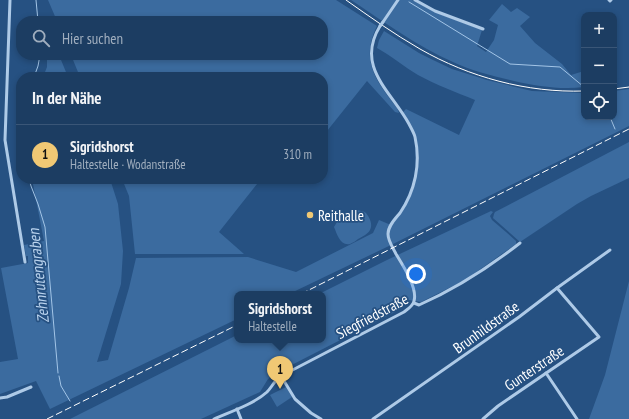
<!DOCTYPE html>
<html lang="de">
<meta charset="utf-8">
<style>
:root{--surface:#1c3d62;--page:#29486b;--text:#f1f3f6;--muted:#a0aebe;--line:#3a5677;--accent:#f0c874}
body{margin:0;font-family:"PT Sans Narrow",sans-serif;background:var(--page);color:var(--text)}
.controls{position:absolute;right:12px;top:12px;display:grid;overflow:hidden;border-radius:8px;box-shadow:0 2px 6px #0003}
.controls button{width:36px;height:36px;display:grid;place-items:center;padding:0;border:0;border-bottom:1px solid var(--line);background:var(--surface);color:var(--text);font:20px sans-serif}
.you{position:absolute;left:416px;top:274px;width:14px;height:14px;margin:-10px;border:3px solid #fff;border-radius:50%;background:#1a73e8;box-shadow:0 0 0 6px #1a73e833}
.badge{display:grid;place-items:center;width:26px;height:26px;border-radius:50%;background:var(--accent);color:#111;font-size:13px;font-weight:700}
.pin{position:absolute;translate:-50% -33px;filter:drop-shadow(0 1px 2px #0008)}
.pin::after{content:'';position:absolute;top:21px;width:14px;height:12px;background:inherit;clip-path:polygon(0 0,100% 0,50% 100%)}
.popup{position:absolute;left:234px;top:291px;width:92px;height:52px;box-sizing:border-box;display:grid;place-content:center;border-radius:8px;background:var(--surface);filter:drop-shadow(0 1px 3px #0005);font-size:13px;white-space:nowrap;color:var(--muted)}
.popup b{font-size:15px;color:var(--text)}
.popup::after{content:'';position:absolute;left:50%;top:100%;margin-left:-8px;border:8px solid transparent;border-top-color:var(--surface)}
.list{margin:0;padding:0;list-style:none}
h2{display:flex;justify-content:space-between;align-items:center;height:52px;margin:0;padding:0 16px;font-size:17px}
h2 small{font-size:13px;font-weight:400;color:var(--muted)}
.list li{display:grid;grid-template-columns:26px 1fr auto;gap:12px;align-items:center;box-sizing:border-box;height:60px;padding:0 16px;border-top:1px solid var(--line)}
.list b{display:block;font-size:15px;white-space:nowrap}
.list p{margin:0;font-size:13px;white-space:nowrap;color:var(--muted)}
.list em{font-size:13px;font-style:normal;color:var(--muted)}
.icon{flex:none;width:22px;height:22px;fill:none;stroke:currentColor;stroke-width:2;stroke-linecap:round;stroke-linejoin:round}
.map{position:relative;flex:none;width:629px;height:419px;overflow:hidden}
.search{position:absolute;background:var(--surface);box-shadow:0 2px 6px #0003;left:16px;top:16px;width:312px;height:44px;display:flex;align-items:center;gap:10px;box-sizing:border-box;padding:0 14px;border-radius:16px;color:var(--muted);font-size:15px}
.panel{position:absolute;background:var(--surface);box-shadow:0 2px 6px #0003;left:16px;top:72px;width:312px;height:112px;border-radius:16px}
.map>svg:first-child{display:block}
.green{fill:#3b6b9f}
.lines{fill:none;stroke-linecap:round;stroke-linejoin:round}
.stream{stroke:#a3c5e7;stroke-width:1}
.minor{stroke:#aecae7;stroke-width:3}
.tram{stroke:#fff;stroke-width:1}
.rail{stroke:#fff;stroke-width:1;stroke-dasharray:7 3;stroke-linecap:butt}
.minor-bridge{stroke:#aecae7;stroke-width:3}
.poi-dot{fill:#f0c874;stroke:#265182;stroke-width:1.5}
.labels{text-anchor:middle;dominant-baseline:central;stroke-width:3.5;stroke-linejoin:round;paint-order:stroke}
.poi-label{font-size:15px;fill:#fff;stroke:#265182;text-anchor:start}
.street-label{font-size:15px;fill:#fff;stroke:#265182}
.water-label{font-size:16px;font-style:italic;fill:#bad3ee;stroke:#265182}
</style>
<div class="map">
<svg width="629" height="419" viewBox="0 0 629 419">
<rect width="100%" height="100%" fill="#265182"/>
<g class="green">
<path d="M48,0h288l41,26c-17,35 -1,55 20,82l2,5 -4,-1 -28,-31 -44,55v-59h-243l-9,-22h252v-34h-266z"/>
<path d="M351,0h61l23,12 47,18 -5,16 9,6 8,-12 4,-15 -9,-5 13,-16 9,8 6,-4 13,9 -10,9 15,17 27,21 9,11 13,-4v16c-23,3 -47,-1 -70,-6 -20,-5 -42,-10 -61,-19 -36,-16 -69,-40 -102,-62z"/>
<path d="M384,31l35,22 14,7 19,9 35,11 45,11 52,2v24h30v-26l15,-2v37l-238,119 -102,49h-52v25l-187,90 -14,-28 -36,13v-32l18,-3 -17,-91 27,-5v-7h-2l-2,-11 20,-4 -12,-62h78l8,25 5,47 -2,33 -24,78 11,-2 21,-72 7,-30 112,-1 48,15 77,-39 6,-13 12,5 19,-31 6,-19 -1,-39 -12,-24 3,-3 53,26 16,-35c-19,-8 -39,-15 -57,-25 -14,-8 -26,-19 -41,-27l2,-8z"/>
<polygon points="47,55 59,55 68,77 43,77 47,67"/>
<polygon points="629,142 629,178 591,196 577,204 520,242 493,218 494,214 495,212"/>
<polygon points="122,179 261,179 219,232 244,254 135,254 129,196"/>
<path d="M357,210c3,1 7,1 9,3 4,5 7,12 4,17 -2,4 -8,7 -12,9 -2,2 -6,4 -8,5 -10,2 -13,-10 -16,-17l3,-5z"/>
<polygon points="491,211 493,212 490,216 492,220 506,232 516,241 516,244 465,280 421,302 409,300 395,312 278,372 268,379 260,392 201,419 70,419 237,335 237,340 323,340 323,294 319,294 387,260"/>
<polygon points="629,281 629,419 589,419 605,375"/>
<polygon points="286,387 292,397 277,407 270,395"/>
</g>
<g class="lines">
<g class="stream">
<polyline points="36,0 38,21"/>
<polyline points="409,2 510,64 560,67 584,87"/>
<polyline points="34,77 38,66 40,55"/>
<polyline points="610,117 615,129"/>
<polyline points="29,179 31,186 38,204 45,227 58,373"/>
<polyline points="59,376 61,386 70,401"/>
</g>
<g class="minor">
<polyline points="10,0 5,140 25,262"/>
<polyline points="415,0 435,11 483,29"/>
<polyline points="609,0 610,1 611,0"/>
<polyline points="383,22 398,0"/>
<path d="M414,303l5,2c36,-16 69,-37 101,-62"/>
<polyline points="546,373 577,419"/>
<polyline points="281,376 295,399 311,413 321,419"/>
<polyline points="0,398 7,397 31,387"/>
<polyline points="237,409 241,419"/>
<path d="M214,419c16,-7 40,-15 53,-27 5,-5 7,-11 14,-16l123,-64c4,-3 9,-6 10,-11 4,-13 -12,-37 -18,-47 -3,-6 -8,-13 -8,-20 0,-8 7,-15 12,-21 15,-22 21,-49 15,-76 -1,-4 -4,-9 -6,-13 -18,-33 -54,-57 -29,-98"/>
<polyline points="373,419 519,317 557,288 610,250"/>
<polyline points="483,419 498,406 599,337 557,288"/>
</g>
<g class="tram">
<path d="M346,0c24,17 48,34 74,49 49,28 107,44 164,42"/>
<polyline points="614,89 629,87"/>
</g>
<g class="rail">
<polyline points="301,294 629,129"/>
<polyline points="47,419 237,325"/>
</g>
<polyline class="minor-bridge" points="380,26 383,22"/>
</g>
<circle class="poi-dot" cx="310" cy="215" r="4"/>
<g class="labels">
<g class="poi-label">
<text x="318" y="215">Reithalle</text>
</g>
<g class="street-label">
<text transform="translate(372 316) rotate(-28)">Siegfriedstraße</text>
<text transform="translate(486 327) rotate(-36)">Brunhildstraße</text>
<text transform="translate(534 368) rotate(-34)">Gunterstraße</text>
</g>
<g class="water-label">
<text transform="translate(38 276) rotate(-96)">Zehnrutengraben</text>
</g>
</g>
</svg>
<div class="controls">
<button>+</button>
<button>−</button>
<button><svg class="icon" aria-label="locate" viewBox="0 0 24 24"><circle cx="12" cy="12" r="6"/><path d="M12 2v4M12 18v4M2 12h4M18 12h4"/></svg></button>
</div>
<div class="you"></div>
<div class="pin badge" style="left:280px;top:389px">1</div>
<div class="popup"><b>Sigridshorst</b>Haltestelle</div>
<div class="search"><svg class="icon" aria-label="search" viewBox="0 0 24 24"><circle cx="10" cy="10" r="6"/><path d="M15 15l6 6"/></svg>Hier suchen</div>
<section class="panel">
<h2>In der Nähe<small></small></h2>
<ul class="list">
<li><span class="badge">1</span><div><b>Sigridshorst</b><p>Haltestelle · Wodanstraße</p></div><em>310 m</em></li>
</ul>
</section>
</div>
